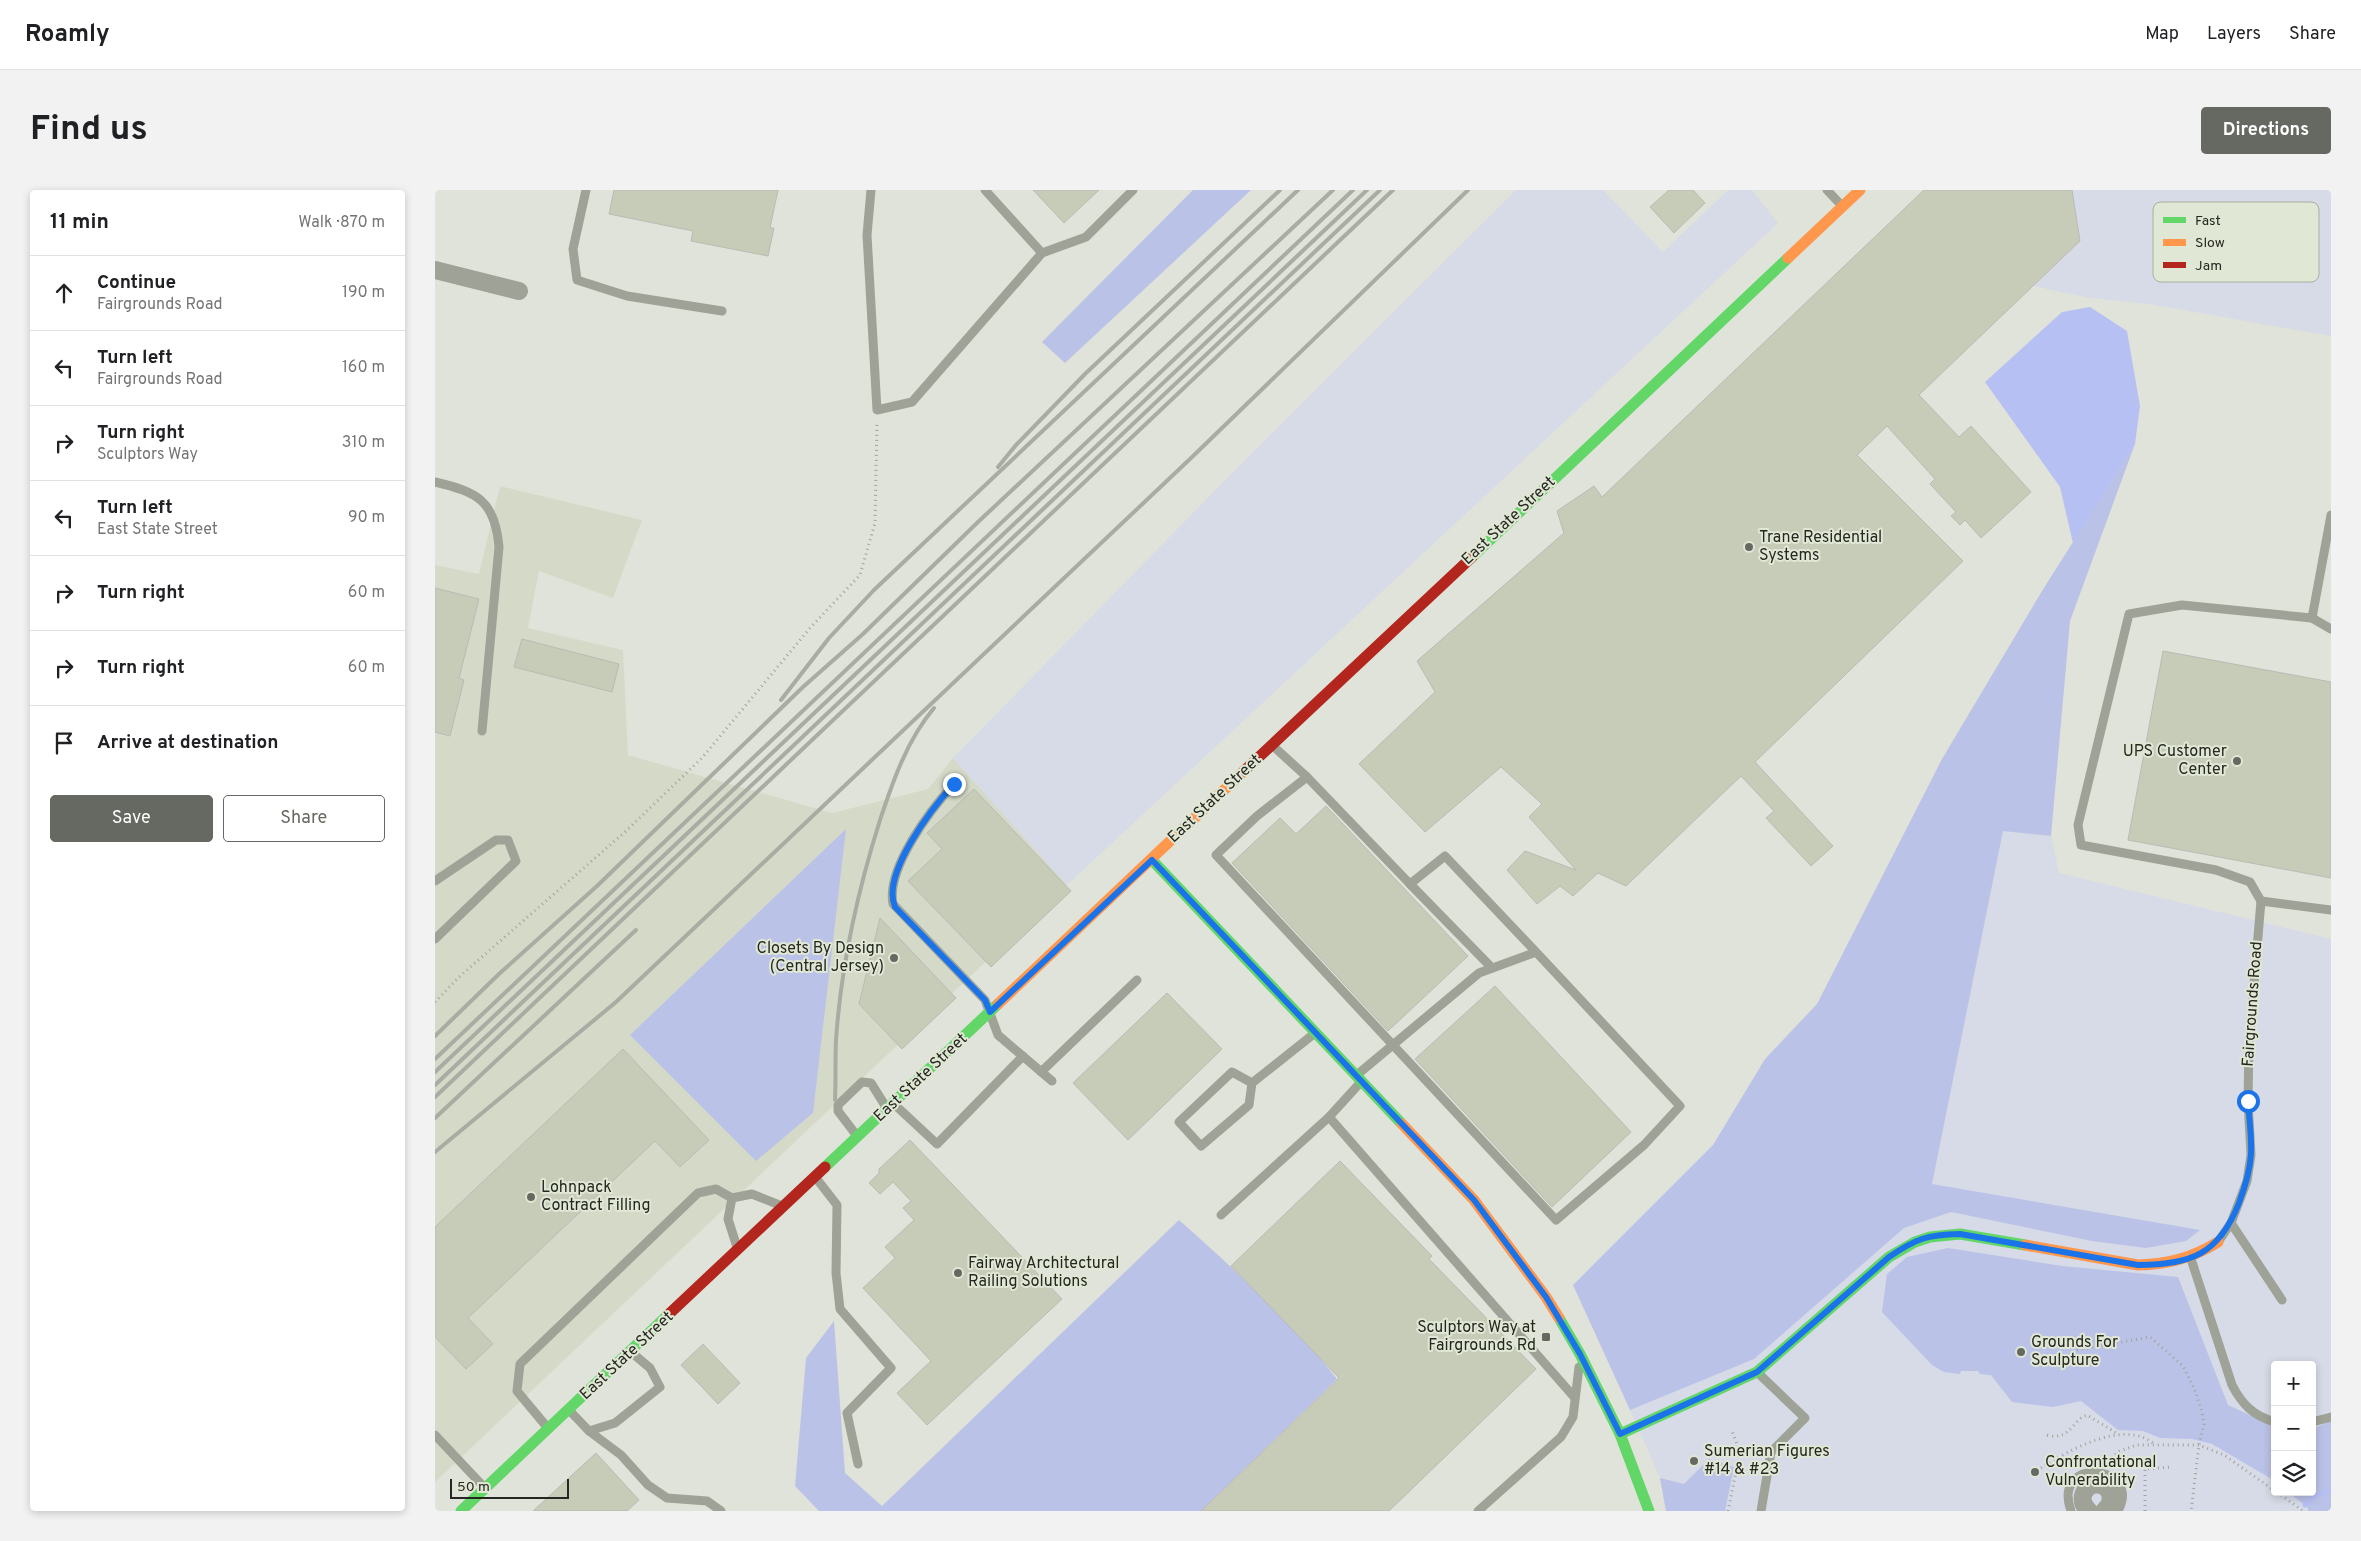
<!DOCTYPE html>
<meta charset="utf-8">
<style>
:root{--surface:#fff;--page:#f2f2f2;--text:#202124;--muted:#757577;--line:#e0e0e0;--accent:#666961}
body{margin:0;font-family:Overpass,sans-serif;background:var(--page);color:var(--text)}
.controls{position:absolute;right:15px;bottom:15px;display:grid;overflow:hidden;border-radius:5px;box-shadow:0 2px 8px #0003}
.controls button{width:45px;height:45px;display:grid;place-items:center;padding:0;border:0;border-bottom:1px solid var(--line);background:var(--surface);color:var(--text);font:25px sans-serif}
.scale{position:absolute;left:15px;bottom:12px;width:119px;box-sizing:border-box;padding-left:5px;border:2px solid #252821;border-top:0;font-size:14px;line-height:18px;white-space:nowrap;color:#252821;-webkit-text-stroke:4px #e1e7d5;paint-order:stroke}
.stop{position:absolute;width:15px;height:15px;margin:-11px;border:4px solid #1a73e8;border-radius:50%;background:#fff}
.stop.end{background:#1a73e8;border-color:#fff;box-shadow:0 1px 5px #0008}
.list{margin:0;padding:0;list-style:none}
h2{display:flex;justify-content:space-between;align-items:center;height:65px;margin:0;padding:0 20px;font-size:21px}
h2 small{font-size:16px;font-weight:400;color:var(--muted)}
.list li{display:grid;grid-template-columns:32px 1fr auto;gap:15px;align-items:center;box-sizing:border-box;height:75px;padding:0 20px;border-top:1px solid var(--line)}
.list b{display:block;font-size:19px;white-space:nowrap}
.list p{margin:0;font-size:16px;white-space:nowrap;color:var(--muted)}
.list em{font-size:16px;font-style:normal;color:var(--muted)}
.actions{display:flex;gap:10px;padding:15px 20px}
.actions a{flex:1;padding:11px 0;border:1px solid var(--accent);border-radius:5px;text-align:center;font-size:18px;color:var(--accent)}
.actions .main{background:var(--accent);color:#fff}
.icon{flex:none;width:28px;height:28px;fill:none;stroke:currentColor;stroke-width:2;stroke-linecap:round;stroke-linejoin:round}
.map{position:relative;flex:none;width:1896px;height:1321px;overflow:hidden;border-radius:5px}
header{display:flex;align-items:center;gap:30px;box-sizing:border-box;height:70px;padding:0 25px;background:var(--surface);border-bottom:1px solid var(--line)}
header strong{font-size:24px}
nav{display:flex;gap:28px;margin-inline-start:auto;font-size:18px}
.intro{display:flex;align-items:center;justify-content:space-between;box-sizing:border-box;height:120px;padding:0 30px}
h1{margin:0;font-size:35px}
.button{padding:12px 22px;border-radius:5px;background:var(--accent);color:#fff;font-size:18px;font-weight:700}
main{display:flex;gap:30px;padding:0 30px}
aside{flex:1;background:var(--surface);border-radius:5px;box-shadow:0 2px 8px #0003}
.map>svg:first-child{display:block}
.built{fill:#d5dac8}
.green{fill:#d6dbe7;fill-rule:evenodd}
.forest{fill:#bbc2e7}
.water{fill:#b7c0f3}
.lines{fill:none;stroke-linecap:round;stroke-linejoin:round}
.stream{stroke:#b7c0f3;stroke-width:5}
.building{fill:#c6ccb8;stroke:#b9bbb4}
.path{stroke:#a1a49b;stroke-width:3;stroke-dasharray:1 4;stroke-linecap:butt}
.lane{stroke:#9fa397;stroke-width:9}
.street{stroke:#9fa397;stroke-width:18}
.fast{stroke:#63d668;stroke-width:11}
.slow{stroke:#ff974d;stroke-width:11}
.jam{stroke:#b3261e;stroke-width:11}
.rail{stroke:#a8aca2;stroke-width:4}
.route{stroke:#1a73e8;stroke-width:6}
.poi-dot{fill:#666961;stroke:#e1e7d5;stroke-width:2}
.labels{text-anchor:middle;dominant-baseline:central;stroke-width:4;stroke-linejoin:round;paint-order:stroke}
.street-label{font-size:16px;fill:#252821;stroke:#e1e7d5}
.poi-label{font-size:16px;fill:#252821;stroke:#e1e7d5;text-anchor:start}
.key{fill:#e1e7d5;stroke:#a9ae9f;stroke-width:1}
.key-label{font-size:14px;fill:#252821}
</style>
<header>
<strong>Roamly</strong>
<nav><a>Map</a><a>Layers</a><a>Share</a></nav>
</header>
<div class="intro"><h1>Find us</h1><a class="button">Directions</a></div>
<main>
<aside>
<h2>11 min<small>Walk · 870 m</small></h2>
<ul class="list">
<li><svg class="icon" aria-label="ahead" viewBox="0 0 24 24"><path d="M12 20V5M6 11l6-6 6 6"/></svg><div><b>Continue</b><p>Fairgrounds Road</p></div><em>190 m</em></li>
<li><svg class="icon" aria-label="left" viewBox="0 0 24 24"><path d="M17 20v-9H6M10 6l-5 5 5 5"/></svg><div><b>Turn left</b><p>Fairgrounds Road</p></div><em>160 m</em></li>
<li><svg class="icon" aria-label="right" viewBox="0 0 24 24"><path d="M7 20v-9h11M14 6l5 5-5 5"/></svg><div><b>Turn right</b><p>Sculptors Way</p></div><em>310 m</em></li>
<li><svg class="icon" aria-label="left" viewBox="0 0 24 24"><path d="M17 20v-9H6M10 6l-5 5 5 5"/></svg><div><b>Turn left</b><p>East State Street</p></div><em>90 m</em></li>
<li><svg class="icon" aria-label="right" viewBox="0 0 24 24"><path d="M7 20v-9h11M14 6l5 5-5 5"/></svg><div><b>Turn right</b></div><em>60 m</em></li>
<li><svg class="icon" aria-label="right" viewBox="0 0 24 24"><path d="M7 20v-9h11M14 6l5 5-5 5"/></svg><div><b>Turn right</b></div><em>60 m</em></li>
<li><svg class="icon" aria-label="arrive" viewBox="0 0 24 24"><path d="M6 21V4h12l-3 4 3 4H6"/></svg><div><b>Arrive at destination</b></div></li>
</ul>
<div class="actions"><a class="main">Save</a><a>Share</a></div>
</aside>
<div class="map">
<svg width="1896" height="1321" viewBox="0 0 1896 1321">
<rect width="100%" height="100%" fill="#e0e3d9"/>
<polygon class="built" points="65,296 207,330 178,408 104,381 93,438 188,460 193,565 397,623 493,599 518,568 632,695 0,1292 0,375 44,384"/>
<g class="green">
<polygon points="1081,0 1168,0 1228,62 1293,0 1317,0 1343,33 632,695 518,568 806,274"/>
<polygon points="1637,0 1896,0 1896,146 1714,114 1655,108 1598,96 1645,51"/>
<path d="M1568,640l48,6 8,37 272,66v572h-665l-6,-33 -38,-86 309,-208zM1840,1175h37v127h-37z"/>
</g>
<g class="forest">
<polygon points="758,0 816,0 630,173 607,152"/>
<polygon points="1700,254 1635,431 1616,646 1568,641 1497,994 1765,1040 1751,1051 1711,1058 1657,1051 1516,1022 1469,1038 1319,1169 1195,1220 1138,1095 1278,955 1330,869 1382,814 1507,569 1607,401"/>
<polygon points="411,639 378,923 321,971 195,845"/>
<path d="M744,1030c54,48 114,103 158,159l-136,132h-382l-24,-25 11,-128 28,-37 11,152 37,33z"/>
<polygon points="1513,1058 1627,1076 1743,1087 1793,1215 1840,1237 1840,1291 1777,1254 1757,1249 1725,1248 1708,1241 1683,1240 1646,1211 1618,1217 1577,1212 1556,1185 1545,1184 1543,1181 1526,1181 1525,1184 1509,1182 1497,1175 1447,1122 1452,1084 1472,1067"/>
<polygon points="1896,1231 1896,1321 1873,1321 1873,1318 1853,1302 1877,1302 1877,1239"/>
<polygon points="1274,1269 1299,1277 1290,1321 1231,1321 1225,1288 1249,1294"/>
</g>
<polygon class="water" points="1655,117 1692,141 1705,216 1700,254 1638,353 1625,297 1550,192 1627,122"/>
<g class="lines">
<polyline class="stream" points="1870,1315 1879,1306 1896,1300"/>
</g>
<g class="building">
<polygon points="179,0 343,0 335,38 339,38 333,66 256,51 258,41 174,24"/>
<polygon points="598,0 664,0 629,33"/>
<polygon points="1234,0 1258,0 1270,13 1239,43 1215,17"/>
<polygon points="1489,0 1637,0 1645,51 1484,205 1524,247 1536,236 1596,302 1546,348 1530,330 1525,335 1516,326 1521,322 1495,294 1500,289 1452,236 1422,265 1528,371 1320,572 1398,656 1376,676 1331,628 1339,621 1306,586 1191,696 1163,683 1138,706 1125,696 1102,714 1072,680 1090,661 1141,680 1094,627 1107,614 1066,577 990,642 924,574 1000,502 982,471 1129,343 1122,321 1159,296 1167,307"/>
<polygon points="0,398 44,409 24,488 29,490 15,546 0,542"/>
<polygon points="87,449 184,474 177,502 79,477"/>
<polygon points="1728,461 1896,492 1896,688 1693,650"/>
<polygon points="539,599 636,701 556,777 473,691 507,659 492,643"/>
<polygon points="891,616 1033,766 953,841 797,673 845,628 861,644"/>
<polygon points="445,728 521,808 467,859 424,814"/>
<polygon points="1060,796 1196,942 1117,1017 980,869"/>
<polygon points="732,803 787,859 693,950 638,893"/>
<polygon points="188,859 274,950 245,977 220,951 33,1128 58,1154 31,1179 0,1147 0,1037"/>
<polygon points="475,950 627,1109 492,1235 462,1203 496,1171 428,1098 460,1068 450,1057 479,1030 468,1018 476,1011 458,992 445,1004 434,993 444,983 444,979"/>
<polygon points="905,971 997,1066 994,1069 1101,1179 954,1321 766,1321 904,1188 796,1076"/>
<polygon points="268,1154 305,1193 283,1214 246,1175"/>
<polygon points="161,1263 204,1310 192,1321 98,1321"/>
</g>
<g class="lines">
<g class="path">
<polyline points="0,812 24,787 190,642 267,568 375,438 425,385 440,333 442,231"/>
<polyline points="1642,1160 1715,1147 1748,1176 1759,1198 1767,1222 1769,1234 1764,1255 1756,1321"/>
<path d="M1612,1245c24,6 25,-15 40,-20l31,19"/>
<polyline points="1675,1273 1682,1262 1702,1255 1764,1255 1789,1265 1840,1301"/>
<path d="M1606,1278c27,-17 83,-50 113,-24"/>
<polyline points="1842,1302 1868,1321"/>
<polyline points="1293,1321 1305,1262 1297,1241"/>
<polyline points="1710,1321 1710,1279 1737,1277"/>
</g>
<g class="lane">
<polyline points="151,0 138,59 142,90 192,106 287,121"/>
<polyline points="436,0 432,45 442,220 477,212 607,63"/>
<polyline points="550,0 607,63 651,47 698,0"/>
<polyline points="1392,0 1407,16"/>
<path d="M0,292c42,10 60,18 64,65l-17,184"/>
<polyline points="1877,428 1896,439"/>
<polyline points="838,556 872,587"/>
<path d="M519,594c-23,25 -68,84 -61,120l92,96 13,35 54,46"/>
<polyline points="0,691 61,650 73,650 81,671 0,749"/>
<polyline points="975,694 1057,778"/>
<polyline points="1826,711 1815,692 1781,680 1646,655 1643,635 1694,424 1747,415 1877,428 1896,325"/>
<polyline points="1826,711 1896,720"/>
<polyline points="606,882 702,790"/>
<polyline points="923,884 1044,783 1101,762 1010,666 975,694 872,587 822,626 781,665 1121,1030 1209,955 1245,916 1101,762"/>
<polyline points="817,893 797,882 744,932 766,956 814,915 817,893 880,843"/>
<polyline points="925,893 894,927 1140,1208"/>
<polyline points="459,914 502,954 588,866"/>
<polyline points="422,946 403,921 403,915 427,892 436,893 451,917"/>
<polyline points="381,988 402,1015 401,1083 405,1119 456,1178 412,1223 423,1274"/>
<polyline points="786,1025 894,927"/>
<polyline points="1796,1033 1847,1110"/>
<polyline points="1783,1052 1796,1033 1812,991 1816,965 1813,911 1814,853 1826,711"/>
<polyline points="302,1057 293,1029 297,1008 317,1004 347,1016"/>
<path d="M1756,1069l41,126c10,19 21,31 43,37"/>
<polyline points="1323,1183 1370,1228 1336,1262 1326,1321"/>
<polyline points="134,1220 154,1241 180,1233 225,1197 215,1178 196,1162"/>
<polyline points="1877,1232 1896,1227"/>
<polyline points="112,1237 82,1201 85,1174 263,1003 281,999 297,1008"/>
<polyline points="154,1241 186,1265 213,1295 232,1308 272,1311 286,1321"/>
<polyline points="0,1245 48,1296"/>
<polyline points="1043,1321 1126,1247 1138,1227 1144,1177"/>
<path d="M1636,1321c-20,-56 72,-47 47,0"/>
</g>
<g class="street">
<polyline points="0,80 84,101"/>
<path d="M1654,1321c-11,-9 -7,-23 6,-27l10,2 6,8 -1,10 -6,7"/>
</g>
<g class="fast">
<polyline points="1037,367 1353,68"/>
<polyline points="717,670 967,934"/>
<polyline points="390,977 563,814"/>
<polyline points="1124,1128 1145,1164 1185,1244 1214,1321"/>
<polyline points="1185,1244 1322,1182 1454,1067 1480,1052 1495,1047 1525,1044 1590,1055"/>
<polyline points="26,1321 234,1124"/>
</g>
<g class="slow">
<polyline points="1353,68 1425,0"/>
<polyline points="563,814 809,581"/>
<polyline points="967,934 1039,1010 1111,1107 1124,1128"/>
<path d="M1590,1055l113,20c31,-1 54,-7 80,-23"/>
</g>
<g class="jam">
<polyline points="809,581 1037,367"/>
<polyline points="234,1124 390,977"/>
</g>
<g class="rail">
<polyline points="563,277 581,255 650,184 845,0"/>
<polyline points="346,510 394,448 439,400 863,0"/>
<polyline points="0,846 64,784 162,696 368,497 428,444 543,332 898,0"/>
<polyline points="0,869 918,0"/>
<polyline points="0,882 932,0"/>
<polyline points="0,895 945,0"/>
<polyline points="0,907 958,0"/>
<path d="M400,910c1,-20 0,-40 1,-60 5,-74 22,-150 44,-220 13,-39 27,-80 54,-112"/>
<polyline points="0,928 201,740"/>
<polyline points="0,962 181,812 755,269 1033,0"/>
</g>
</g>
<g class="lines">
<path class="route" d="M519,594c-22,24 -73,90 -59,123l90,93 5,12 162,-152 322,340 72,97 34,57 40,80 137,-62 132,-115c28,-19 38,-22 71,-23l178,31c53,0 81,-11 101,-62 6,-16 11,-32 12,-49 1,-17 -2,-36 -3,-53"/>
</g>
<g class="poi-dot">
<circle cx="1314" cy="357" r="5"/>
<circle cx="1802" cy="571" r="5"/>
<circle cx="459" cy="768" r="5"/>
<circle cx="96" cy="1007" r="5"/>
<circle cx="523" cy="1083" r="5"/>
<rect x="1106" y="1142" width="10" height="10" rx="2.5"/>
<circle cx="1586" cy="1162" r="5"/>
<circle cx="1259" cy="1271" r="5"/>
<circle cx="1600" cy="1282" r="5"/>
</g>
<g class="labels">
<g class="street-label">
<text transform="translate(1074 331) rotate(-43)">East State Street</text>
<text transform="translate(780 609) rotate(-43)">East State Street</text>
<text transform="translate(1818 814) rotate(-86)">Fairgrounds Road</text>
<text transform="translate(486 888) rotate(-43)">East State Street</text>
<text transform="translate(192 1166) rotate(-43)">East State Street</text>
</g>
<g class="poi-label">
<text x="1324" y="348">Trane Residential<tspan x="1324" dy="18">Systems</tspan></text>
<text x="1792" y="562" text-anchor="end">UPS Customer<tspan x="1792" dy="18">Center</tspan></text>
<text x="449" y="759" text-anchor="end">Closets By Design<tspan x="449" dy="18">(Central Jersey)</tspan></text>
<text x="106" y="998">Lohnpack<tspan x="106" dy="18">Contract Filling</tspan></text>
<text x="533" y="1074">Fairway Architectural<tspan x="533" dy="18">Railing Solutions</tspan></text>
<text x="1101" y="1138" text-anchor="end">Sculptors Way at<tspan x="1101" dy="18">Fairgrounds Rd</tspan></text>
<text x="1596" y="1153">Grounds For<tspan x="1596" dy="18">Sculpture</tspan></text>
<text x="1269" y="1262">Sumerian Figures<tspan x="1269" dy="18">#14 &amp; #23</tspan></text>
<text x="1610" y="1273">Confrontational<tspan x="1610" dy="18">Vulnerability</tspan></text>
</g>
</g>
<rect x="1718" y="12" width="166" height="80" rx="8" class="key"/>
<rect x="1728" y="27" width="23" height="6" fill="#63d668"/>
<rect x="1728" y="49" width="23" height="7" fill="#ff974d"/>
<rect x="1728" y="72" width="23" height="6" fill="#b3261e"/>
<g class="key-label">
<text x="1760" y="35">Fast</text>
<text x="1760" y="57">Slow</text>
<text x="1760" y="80">Jam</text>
</g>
</svg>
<div class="controls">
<button>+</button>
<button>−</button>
<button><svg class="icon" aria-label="layers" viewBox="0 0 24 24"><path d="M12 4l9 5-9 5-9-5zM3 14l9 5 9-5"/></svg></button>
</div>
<div class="scale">50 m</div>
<div class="stop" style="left:1813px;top:911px"></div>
<div class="stop end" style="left:519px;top:594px"></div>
</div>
</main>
